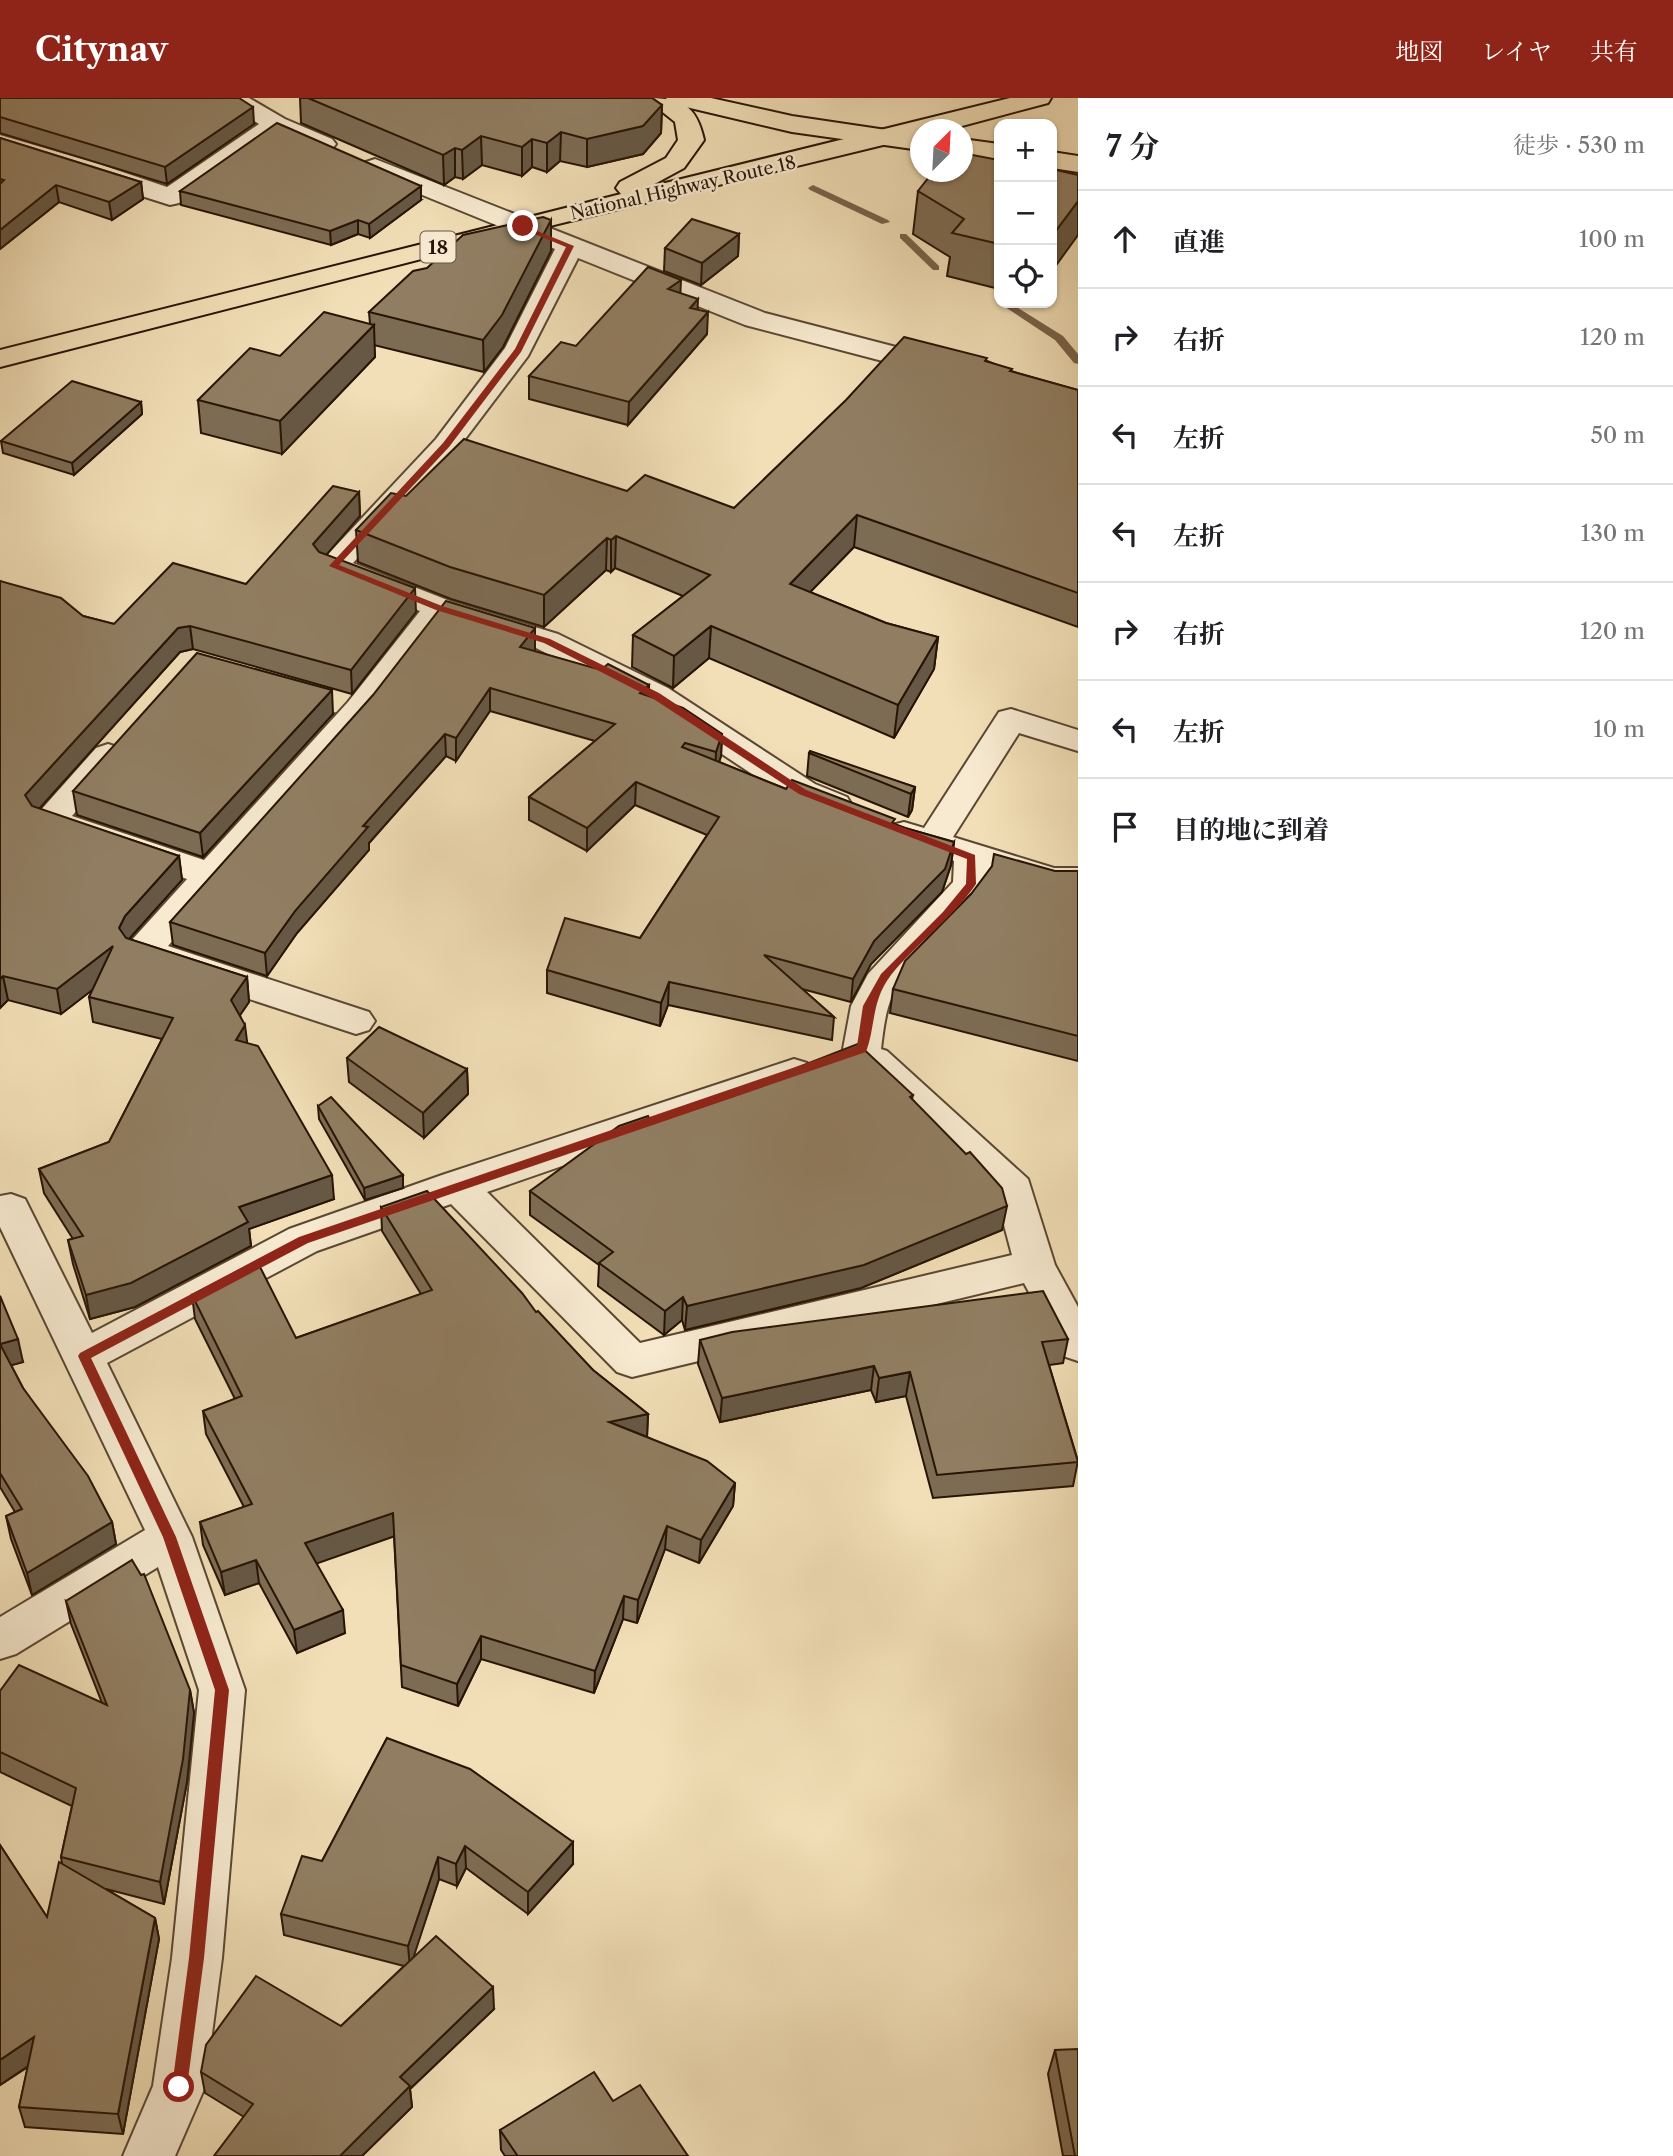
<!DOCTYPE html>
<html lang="ja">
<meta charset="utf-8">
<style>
:root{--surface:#fff;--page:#f6f6f6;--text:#202124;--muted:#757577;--line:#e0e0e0;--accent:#8f2418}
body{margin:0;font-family:"Libre Caslon Text","Noto Serif JP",serif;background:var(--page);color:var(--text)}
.controls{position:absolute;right:21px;top:21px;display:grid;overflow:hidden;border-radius:14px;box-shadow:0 2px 5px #0004}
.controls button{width:63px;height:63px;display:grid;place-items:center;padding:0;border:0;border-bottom:2px solid var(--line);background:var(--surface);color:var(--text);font:35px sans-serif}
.compass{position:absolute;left:910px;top:21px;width:63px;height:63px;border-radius:50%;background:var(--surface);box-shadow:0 2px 5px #0004;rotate:24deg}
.stop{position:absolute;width:21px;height:21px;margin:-16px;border:5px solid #8f2418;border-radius:50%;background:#fff}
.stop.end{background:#8f2418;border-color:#fff;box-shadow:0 2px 7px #0008}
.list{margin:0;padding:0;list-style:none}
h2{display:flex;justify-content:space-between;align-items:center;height:91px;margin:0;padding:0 28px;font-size:30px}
h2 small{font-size:23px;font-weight:400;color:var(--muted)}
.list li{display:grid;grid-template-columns:46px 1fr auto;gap:21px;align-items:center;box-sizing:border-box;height:98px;padding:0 28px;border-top:2px solid var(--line)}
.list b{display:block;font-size:26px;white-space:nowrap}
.list em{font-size:23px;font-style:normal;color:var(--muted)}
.icon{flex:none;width:38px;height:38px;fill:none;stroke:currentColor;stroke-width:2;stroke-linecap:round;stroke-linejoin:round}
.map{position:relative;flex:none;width:1078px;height:2058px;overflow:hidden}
header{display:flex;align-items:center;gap:42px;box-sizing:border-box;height:98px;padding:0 35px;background:var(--accent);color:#fff}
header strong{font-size:33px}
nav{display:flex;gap:38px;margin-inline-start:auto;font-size:24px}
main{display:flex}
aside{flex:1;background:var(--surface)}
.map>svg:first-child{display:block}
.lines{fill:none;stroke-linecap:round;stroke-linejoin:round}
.stream{fill:#78644b;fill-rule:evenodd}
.minor-casing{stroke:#5a4732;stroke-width:4}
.major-casing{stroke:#281405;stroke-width:4}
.highway-casing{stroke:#281405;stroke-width:4}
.minor{fill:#f7ead0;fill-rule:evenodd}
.major{fill:#f2dfb7;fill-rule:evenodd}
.highway{fill:#f2dfb7;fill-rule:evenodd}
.wall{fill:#7d6c54;stroke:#281405;stroke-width:2}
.shaded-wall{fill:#665845;stroke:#281405;stroke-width:2}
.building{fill:#917e62;stroke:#281405;stroke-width:2}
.route{fill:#8f2418}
.labels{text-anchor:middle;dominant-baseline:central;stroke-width:5;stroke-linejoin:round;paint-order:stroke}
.far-street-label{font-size:18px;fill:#281405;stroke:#f7ead0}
.shield{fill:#f7ead0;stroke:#665442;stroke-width:2}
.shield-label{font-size:19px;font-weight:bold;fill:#281405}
</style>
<header>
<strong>Citynav</strong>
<nav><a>地図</a><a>レイヤ</a><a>共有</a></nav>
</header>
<main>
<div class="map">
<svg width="1078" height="2058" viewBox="0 0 1078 2058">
<rect width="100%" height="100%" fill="#f2dfb7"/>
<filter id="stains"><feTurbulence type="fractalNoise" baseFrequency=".00286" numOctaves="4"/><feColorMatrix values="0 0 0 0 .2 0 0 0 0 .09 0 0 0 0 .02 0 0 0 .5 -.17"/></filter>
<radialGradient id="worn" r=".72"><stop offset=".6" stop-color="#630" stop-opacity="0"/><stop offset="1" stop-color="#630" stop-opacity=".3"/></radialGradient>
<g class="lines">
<g class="stream">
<polygon points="813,87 888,122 890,124 882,126 810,92 808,90"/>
<polygon points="900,136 906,136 939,168 939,172 933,172 900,140"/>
<polygon points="999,205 1010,205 1063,238 1078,256 1078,266 1074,265 1055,242"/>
</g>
<g class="minor-casing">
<g id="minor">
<polygon points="219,0 249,0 285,21 332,41 336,46 332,51 314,51 278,36 179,105 170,107 0,53 0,37 96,65 167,89 259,26"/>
<polygon points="375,61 765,215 950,263 954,269 950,275 940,278 745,227 578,160 528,258 456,353 353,465 450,503 558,536 668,590 815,686 847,699 852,707 847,715 835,718 791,702 644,604 536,550 446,522 372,618 168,848 369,914 375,923 369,932 356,936 130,862 125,853 130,844 187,781 37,730 32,722 96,650 108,646 120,650 125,657 72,718 204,762 348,604 420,513 322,475 317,468 436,341 505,250 555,151 366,74 362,69 366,64"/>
<path d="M1011,611l67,21v21l-59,-18 -66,104 101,31h24v24h-26l-63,-20c-1,40 -65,78 -88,109 -15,20 -17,44 -20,68l6,2 141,128 27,86 23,42v54l-15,-5 -39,-73 -392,94 -15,-5 -166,-168 -134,47 -210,112 85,174 53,153 -23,268 -17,129 -30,69h-52l30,-70 19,-128 27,-268 -41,-123 -142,87 -16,5v-42l145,-87 -145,-303v-31l11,-2 14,5 67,134 197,-104 153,-54 352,-116 13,4 6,9 -6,9 -320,111 153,151 372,-88 -16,-60 -135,-126 -6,-9 -6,-2 -6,-9 8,-43 17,-32 85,-92 1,-21 -62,-20 -5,-8 5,-8 12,-3 20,6 75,-116z"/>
</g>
</g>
<g class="major-casing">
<g id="major">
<polygon points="666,0 711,0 792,18 920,37 920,52 792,34 669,5"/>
<polygon points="962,41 999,46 999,62 962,57"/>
<polygon points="1052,54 1078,58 1078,74 1052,70"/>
</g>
</g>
<g class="highway-casing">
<path id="highway" d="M645,0c35,0 51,5 59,42l-20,28 -35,19 361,-89h41l-3,5 -101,27h-27v6l-362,88 -558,143v-17l621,-156 -5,-6 4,-6 46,-24 12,-18 -3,-18z"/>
</g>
<use href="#minor" class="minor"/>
<use href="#major" class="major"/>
<use href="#highway" class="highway"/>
</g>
<g class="wall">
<polygon points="0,0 254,26 167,86 0,35"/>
<polygon points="300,0 652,0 662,7 661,35 643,56 587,69 560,63 547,74 532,69 522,78 482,67 463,81 455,79 444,87 301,25"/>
<polygon points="0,40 141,84 143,101 112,122 59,104 0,151"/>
<polygon points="999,62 999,191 947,178 950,159 913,136 918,93"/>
<polygon points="180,93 421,102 370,140 358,136 331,147 181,107"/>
<polygon points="739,136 738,158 701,187 664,173 665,150"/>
<polygon points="551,153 503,249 484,274 374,247 375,259 282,356 201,335 198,302 280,258 370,226 369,214"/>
<polygon points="680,195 698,211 707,236 628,327 529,301 529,278 576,248"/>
<polygon points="987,263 1011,273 1078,292 1078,529 854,449 810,494 886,525 938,539 934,571 894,640 709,560 673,590 632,569 633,537 683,498 615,470 611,474 606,472 544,529 451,501 358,464 356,432 406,398 627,393 734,410"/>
<polygon points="141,304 142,316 74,377 3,355 1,343"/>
<polygon points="359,394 360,418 326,456 416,514 352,596 193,551 180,554 39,711 179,758 182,782 129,841 247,879 249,904 240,917 247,945 334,1101 249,1131 251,1148 135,1209 90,1221 73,1166 68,1142 73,1141 44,1095 39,1071 109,1044 162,941 93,924 89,899 93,891 61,916 8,902 0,910 0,483 83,518 114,526 246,486"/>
<polygon points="535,552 534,553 649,587 649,598 722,636 721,658 719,664 786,691 905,730 954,744 951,767 942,794 871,866 851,904 802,891 834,919 832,942 668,907 660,928 547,895 547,872 640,840 707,737 635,707 587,753 529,722 529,699 595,643 490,613 456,663 446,658 369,745 369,752 297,835 267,878 173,847 170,824"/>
<polygon points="333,616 203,759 77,717 73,693"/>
<polygon points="809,655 915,689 912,712 908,719 807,678"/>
<polygon points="1055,773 1078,773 1078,963 890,915 893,891 971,796"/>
<polygon points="347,960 467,971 468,996 424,1040 349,984"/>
<polygon points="913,997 912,1001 1002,1132 861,1190 685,1232 682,1222 664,1237 598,1188 599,1167 530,1117 530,1093 652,1026"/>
<polygon points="318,1008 403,1090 365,1102 319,1021"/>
<polygon points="381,1109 536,1214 593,1272 648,1316 647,1339 735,1385 733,1408 699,1465 665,1451 637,1525 623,1521 594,1595 481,1561 458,1608 402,1589 394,1438 316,1465 345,1535 297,1555 259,1485 225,1497 203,1447 200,1424 244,1409 206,1336 203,1313 235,1301 195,1221 192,1197 296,1240 421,1196 382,1133"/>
<polygon points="0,1198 23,1264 11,1267 23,1290 112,1424 116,1446 32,1497 11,1441 6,1418 15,1414 0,1389"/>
<polygon points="1068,1241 1063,1265 1049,1267 1078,1363 1073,1388 933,1400 906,1298 876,1304 871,1292 720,1324 698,1266 700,1242"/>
<polygon points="66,1503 190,1592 194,1615 187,1684 164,1806 106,1791 155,1820 159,1841 123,2036 25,2029 19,2009 28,1969 0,1987 0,1747 47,1819 62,1766 61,1759 72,1708 0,1674 0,1593 102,1605 71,1526"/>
<polygon points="387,1640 573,1766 528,1816 466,1770 457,1788 439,1781 413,1859 494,1911 410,1991 412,2009 362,2058 214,2058 244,2019 205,1995 201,1974 341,1928 404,1868 284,1837 281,1816 322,1763"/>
<polygon points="1055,1952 1078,2058 1063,2058 1048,1976"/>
<polygon points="613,2003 688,2058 505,2058 501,2052 500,2032"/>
</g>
<g class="shaded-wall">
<polygon points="662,7 661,35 643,56 587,69 587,41"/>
<polygon points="253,9 254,26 167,86 165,69"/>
<polygon points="561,34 560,63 547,74 547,45"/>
<polygon points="481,38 482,67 463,81 462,52"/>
<polygon points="532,41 532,69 522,78 522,49"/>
<polygon points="455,50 455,79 444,87 443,57"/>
<polygon points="141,84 143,101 112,122 109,104"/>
<polygon points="56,87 59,104 0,151 0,132"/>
<polygon points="421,88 421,102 370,140 369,126"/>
<polygon points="1078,103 1078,137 1052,173 1052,138"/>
<polygon points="358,122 358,136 331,147 330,133"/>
<polygon points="551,122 551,153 503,249 484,274 483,242"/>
<polygon points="739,136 738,158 701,187 702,165"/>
<polygon points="681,182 680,204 668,191"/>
<polygon points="698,201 697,224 690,210"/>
<polygon points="708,214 707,236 628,327 629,304"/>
<polygon points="374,227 375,259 282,356 280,323"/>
<polygon points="141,304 142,316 74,377 72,365"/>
<polygon points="359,394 360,418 315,470 313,446"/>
<polygon points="857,417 854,449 787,518 790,486"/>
<polygon points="616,438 615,470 611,474 611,442"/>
<polygon points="607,440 606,472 544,529 544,497"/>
<polygon points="415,490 416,514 352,596 351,572"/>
<polygon points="190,528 193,551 180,554 29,722 25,697 178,530"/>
<polygon points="711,528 709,560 673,590 674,558"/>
<polygon points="535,530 535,552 520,572 520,549"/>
<polygon points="938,539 934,571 894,640 898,607"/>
<polygon points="649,587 648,610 640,595"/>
<polygon points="490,590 490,613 456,663 456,640"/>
<polygon points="332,592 333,616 203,759 200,735"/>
<polygon points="445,636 446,658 369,745 369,752 297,835 267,878 265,855 295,813 363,728"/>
<polygon points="722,636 721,658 715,677 716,654"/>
<polygon points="636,684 635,707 587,753 587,730"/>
<polygon points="915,689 912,712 908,719 911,696"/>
<polygon points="954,744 951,767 942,794 871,866 851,904 853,881 874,843"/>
<polygon points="179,758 182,782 128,842 123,854 119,830 125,818"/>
<polygon points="113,848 117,873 61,916 57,891"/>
<polygon points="3,878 8,902 0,910 0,881"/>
<polygon points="247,879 249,904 234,926 231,902"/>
<polygon points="669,884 668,907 660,928 661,905"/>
<polygon points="245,927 248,951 236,942"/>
<polygon points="467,971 468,996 424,1040 423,1015"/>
<polygon points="332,1077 334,1101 249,1131 251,1148 135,1209 90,1221 86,1197 239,1109"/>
<polygon points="403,1077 403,1090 365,1102 364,1090"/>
<polygon points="1007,1108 1002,1132 861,1190 685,1232 687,1208"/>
<polygon points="683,1199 682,1222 664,1237 665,1213"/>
<polygon points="18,1241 23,1264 5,1269 0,1246"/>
<polygon points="874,1268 871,1292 720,1324 722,1300"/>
<polygon points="910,1274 906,1298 876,1304 879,1280"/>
<polygon points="648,1316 647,1339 609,1324"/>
<polygon points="735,1385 733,1408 699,1465 701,1442"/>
<polygon points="393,1415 395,1438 307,1469 305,1445"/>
<polygon points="112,1424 116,1446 32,1497 27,1475"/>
<polygon points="667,1428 665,1451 637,1525 638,1502"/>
<polygon points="256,1462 259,1485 225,1497 221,1474"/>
<polygon points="624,1498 623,1521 594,1595 595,1573"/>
<polygon points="343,1512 345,1535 297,1555 294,1532"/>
<polygon points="481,1538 481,1561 458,1608 457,1586"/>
<polygon points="190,1592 194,1615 187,1684 164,1806 160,1784"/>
<polygon points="573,1744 573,1766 528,1816 528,1794"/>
<polygon points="465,1748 466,1770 457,1788 456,1766"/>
<polygon points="438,1759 439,1781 410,1870 408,1848"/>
<polygon points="155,1820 159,1841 123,2036 118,2016"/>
<polygon points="493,1889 494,1911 410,1991 412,2009 362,2058 340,2058 400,1979"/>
<polygon points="34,1939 40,1960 0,1987 0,1962"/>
</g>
<g class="building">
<polygon points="0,0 239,0 253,9 165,69 0,19"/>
<polygon points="308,0 652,0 662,7 643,28 587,41 561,34 547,45 532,41 522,49 481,38 462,52 455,50 443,57"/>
<polygon points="277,25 421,88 369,126 358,122 330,133 180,93"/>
<polygon points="0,40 141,84 109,104 56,87 0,132 0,86 4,82 0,81"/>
<polygon points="962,55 999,62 999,146 952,135 964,121 918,93 933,74 962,74"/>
<polygon points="1052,71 1078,77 1078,103 1052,138"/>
<polygon points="543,119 551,122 502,217 483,242 369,214 413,173 427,170 463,137"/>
<polygon points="692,121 739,136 702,165 665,150"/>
<polygon points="648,169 681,182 668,191 698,201 690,210 708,214 629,304 529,278 561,244 576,248"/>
<polygon points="324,214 374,227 280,323 198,302 250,250 280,258"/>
<polygon points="904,239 987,260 985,263 1012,271 1010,273 1078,292 1078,495 857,417 790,486 886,525 938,539 898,607 711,528 674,558 633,537 710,477 616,438 611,442 607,440 544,497 450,469 356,432 391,395 406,398 464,341 627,393 645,377 734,410 846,302"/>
<polygon points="72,283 141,304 72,365 1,343"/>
<polygon points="333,388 359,394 313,446 319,454 415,490 351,572 190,528 178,530 25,697 32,708 179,758 125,818 119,830 126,840 247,879 231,902 245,927 236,942 258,948 332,1077 239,1109 248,1124 131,1185 86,1197 68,1142 83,1138 39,1071 109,1044 173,920 89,899 113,848 57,891 3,878 0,881 0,483 61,500 83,518 114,526 173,465 246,486"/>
<polygon points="446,503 535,530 520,549 601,572 608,566 649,587 640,595 683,610 722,636 716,654 685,645 682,649 786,691 792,682 895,721 892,725 905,730 954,744 945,771 874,843 853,881 764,857 834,919 669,884 661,905 547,872 565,820 640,840 719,719 636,684 587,730 529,699 615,626 490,590 456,640 445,636 363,728 368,729 295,813 265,855 170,824 373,597"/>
<polygon points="197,555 332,592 200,735 73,693"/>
<polygon points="810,653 915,689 911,696 809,655"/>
<polygon points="994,756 1055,773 1078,773 1078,938 893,891 905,863 971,796 992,768"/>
<polygon points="379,929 467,971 423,1015 347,960"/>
<polygon points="858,946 913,997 910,999 966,1056 970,1054 1002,1090 1007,1108 864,1167 687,1208 683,1199 665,1213 599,1165 613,1154 530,1093 619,1028 648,1018 652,1026"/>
<polygon points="331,999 403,1077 364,1090 318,1008"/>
<polygon points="427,1093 522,1195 536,1214 538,1213 593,1272 648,1316 609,1324 707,1363 735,1385 701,1442 667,1428 638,1502 624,1498 595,1573 481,1538 457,1586 401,1567 393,1415 305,1445 343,1512 294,1532 256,1462 221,1474 200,1424 252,1406 203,1313 242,1298 192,1197 257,1163 296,1240 432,1192 381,1109"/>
<polygon points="1043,1193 1068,1241 1042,1244 1078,1364 937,1377 910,1274 879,1280 874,1268 722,1300 700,1242 732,1234"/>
<polygon points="0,1198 18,1241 0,1246 23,1290 88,1378 112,1424 27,1475 6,1418 22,1411 0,1375"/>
<polygon points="132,1462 141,1477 144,1476 190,1592 183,1661 160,1784 61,1759 76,1690 0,1654 0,1593 19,1567 107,1607 66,1503"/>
<polygon points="387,1640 470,1671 573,1744 528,1794 465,1748 456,1766 438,1759 408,1848 281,1816 302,1758 322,1763"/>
<polygon points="0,1747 47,1819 59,1764 155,1820 118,2016 19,2009 34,1939 0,1962"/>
<polygon points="436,1838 493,1889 400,1979 410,1988 340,2058 214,2058 253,2006 201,1974 206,1947 256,1878 341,1928"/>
<polygon points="1078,1951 1078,2058 1075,2058 1055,1952"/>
<polygon points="594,1974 613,2003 640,1987 688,2058 515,2058 517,2057 500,2032"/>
</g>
<path class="route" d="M520,126l54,22 -53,106 -72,95 -110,118 103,41 108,33 109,54 147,97 169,65 1,29c-24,35 -59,59 -85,91 -20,26 -15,50 -25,77l-558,191 -217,115 85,179 53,153 -25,268 -17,129 -8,7 -7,-7 17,-129 26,-268 -52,-153 -85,-181 2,-3 219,-116 558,-191 6,-40 18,-32 62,-62 23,-28 1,-25 -168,-65 -147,-96 -108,-55 -108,-33 -107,-44 114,-123 72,-94 51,-102 -46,-19z"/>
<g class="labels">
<g class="far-street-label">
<text transform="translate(683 90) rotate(-13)">National Highway Route 18</text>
</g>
<rect class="shield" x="420.5" y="133.5" width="35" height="31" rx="5"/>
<g class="shield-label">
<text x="438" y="149">18</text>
</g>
</g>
<rect width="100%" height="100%" filter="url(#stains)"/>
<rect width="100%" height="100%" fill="url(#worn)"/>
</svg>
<div class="controls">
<button>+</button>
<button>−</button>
<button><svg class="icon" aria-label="locate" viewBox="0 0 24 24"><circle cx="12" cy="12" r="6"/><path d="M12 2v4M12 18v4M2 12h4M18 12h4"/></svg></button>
</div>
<svg class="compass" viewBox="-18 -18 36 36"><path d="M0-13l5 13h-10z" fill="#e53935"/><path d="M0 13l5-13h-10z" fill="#757577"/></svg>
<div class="stop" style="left:179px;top:1989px"></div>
<div class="stop end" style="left:523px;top:128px"></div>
</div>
<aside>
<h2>7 分<small>徒歩 · 530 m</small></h2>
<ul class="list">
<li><svg class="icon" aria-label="ahead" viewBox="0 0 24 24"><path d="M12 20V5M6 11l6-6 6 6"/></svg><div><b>直進</b></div><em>100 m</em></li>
<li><svg class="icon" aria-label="right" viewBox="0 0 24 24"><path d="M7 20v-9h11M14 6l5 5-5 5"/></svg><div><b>右折</b></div><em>120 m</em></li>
<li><svg class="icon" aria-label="left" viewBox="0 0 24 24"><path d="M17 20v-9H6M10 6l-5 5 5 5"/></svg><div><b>左折</b></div><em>50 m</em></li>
<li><svg class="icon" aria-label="left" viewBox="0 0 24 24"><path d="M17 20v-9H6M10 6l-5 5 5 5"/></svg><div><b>左折</b></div><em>130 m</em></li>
<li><svg class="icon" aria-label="right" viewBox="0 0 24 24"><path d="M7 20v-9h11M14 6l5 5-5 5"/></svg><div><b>右折</b></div><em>120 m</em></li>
<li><svg class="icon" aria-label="left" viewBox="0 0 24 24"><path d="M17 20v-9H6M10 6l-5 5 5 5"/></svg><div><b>左折</b></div><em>10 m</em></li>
<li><svg class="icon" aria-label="arrive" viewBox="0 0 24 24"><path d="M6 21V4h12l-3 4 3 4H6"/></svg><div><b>目的地に到着</b></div></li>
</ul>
</aside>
</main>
